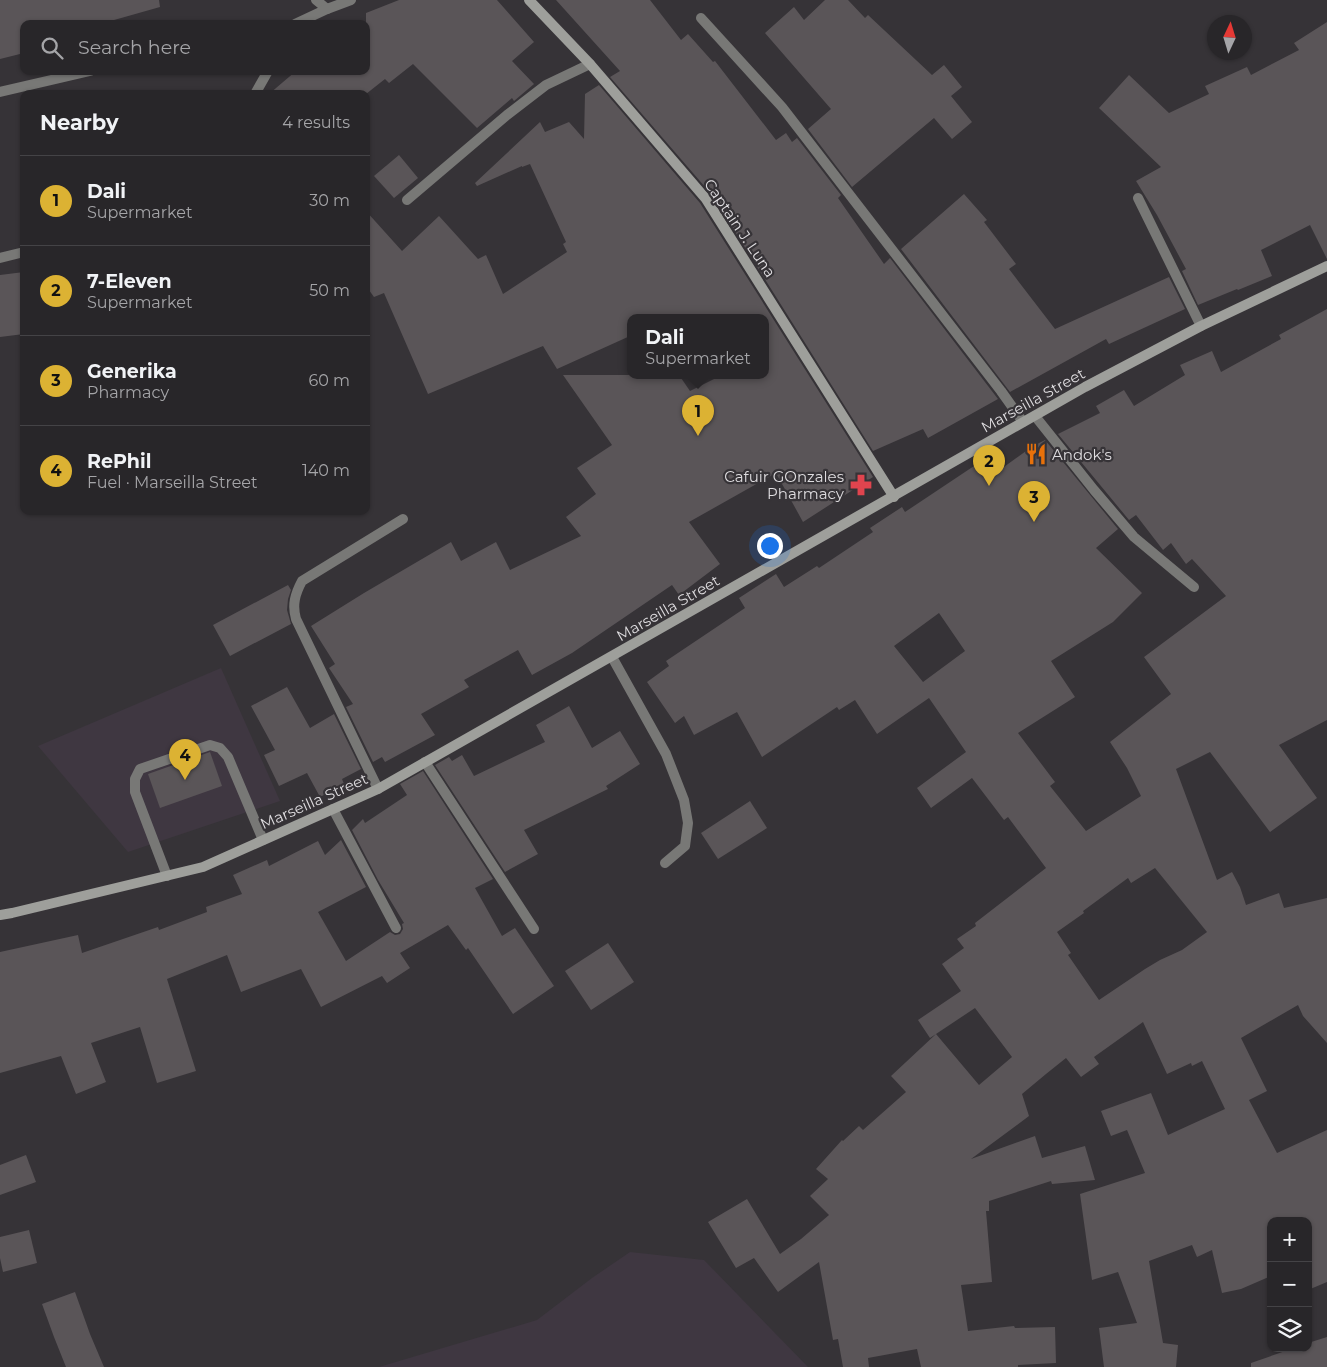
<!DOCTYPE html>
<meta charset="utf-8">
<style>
:root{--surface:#282629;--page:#343235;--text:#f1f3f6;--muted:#a5a5a8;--line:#444346;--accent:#dcb233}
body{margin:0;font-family:Montserrat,sans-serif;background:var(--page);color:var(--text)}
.controls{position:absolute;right:15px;bottom:15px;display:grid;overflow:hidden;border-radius:10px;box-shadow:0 1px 4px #0004}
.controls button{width:45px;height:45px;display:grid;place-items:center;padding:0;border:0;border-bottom:1px solid var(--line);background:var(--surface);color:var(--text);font:25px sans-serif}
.compass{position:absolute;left:1207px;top:15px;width:45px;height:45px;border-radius:50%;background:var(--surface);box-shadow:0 1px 4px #0004;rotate:4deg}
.you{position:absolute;left:769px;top:545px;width:18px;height:18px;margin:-12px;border:4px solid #fff;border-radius:50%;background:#1a73e8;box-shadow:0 0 0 8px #1a73e833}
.badge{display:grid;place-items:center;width:32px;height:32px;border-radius:50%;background:var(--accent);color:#111;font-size:16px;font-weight:700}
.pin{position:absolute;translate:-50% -41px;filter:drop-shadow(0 1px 2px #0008)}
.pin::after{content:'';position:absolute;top:26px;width:18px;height:15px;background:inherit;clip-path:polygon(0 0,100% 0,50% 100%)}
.popup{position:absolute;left:627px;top:314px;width:142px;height:65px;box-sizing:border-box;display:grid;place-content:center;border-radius:10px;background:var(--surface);filter:drop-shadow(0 1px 4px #0005);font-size:16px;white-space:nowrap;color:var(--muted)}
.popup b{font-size:19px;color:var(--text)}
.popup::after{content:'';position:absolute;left:50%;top:100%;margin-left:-10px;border:10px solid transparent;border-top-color:var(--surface)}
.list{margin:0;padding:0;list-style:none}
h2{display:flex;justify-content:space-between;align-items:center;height:65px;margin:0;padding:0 20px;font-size:21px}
h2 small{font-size:16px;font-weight:400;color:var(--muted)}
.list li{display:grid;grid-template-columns:32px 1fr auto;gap:15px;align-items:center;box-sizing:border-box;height:90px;padding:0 20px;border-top:1px solid var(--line)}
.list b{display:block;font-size:19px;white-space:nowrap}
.list p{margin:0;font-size:16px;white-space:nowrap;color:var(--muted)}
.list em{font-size:16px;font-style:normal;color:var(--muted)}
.icon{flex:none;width:28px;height:28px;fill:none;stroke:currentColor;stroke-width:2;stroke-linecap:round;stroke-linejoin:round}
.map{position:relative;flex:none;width:1327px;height:1367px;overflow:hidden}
.search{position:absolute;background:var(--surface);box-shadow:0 1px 4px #0004;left:20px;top:20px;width:350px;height:55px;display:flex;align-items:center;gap:12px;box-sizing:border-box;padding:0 18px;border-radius:10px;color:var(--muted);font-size:19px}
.panel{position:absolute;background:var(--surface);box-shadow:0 1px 4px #0004;left:20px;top:90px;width:350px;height:425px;border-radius:10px}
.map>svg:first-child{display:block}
.built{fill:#3f3741}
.building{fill:#5a5558;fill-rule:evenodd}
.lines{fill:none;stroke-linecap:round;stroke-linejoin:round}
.lane{stroke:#787876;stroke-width:10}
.street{stroke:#787876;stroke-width:10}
.secondary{stroke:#9e9f9b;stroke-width:10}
.labels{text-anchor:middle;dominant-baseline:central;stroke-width:4.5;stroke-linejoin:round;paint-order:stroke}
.street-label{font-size:15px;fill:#dfdde0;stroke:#363337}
.poi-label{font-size:15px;fill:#dfdde0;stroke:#363337;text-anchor:start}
</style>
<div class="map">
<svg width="1327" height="1367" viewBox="0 0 1327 1367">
<rect width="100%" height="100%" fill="#363337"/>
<g class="built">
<polygon points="221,668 280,801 128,852 38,746"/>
<polygon points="630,1252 704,1260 808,1367 379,1367 537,1320 592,1278"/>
</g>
<g class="building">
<polygon points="0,0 159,0 160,7 100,24 24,24 24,53 0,59"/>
<polygon points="399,0 497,0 534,42 512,61 534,84 514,101 512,98 477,128 413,64 389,83 385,79 366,94 269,94 296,71 366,71 366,13"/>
<polygon points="556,0 650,0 681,40 688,34 713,62 715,61 776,140 786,133 792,142 797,138 841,195 838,198 884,264 890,258 998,399 928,438 923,429 873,451 712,195 610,77 620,71"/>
<polygon points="825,0 848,0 865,18 868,15 932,75 944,65 962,87 951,96 972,122 952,139 934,118 852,187 808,129 831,109 765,33 794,7 804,20"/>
<polygon points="1327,22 1327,259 1310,225 1261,250 1272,276 1238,290 1237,289 1198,305 1182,271 1186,269 1157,215 1136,181 1161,167 1099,108 1129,75 1169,113 1209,94 1205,86 1247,67 1251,75 1299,50 1294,43"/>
<polygon points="599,85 700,203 873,477 803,522 776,473 689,522 720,564 679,595 672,585 572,653 532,675 518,650 464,680 469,687 421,714 435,735 385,762 382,757 373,762 346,707 353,704 329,668 335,664 311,626 364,593 451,542 461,561 496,542 510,570 581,536 566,517 596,494 577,468 612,445 563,375 679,375 690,391 722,375 766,375 766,317 630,317 630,336 557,369 543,346 428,394 384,293 374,297 366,286 366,211 402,251 439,216 478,259 486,255 503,294 567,252 563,244 566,242 530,164 522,167 522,166 477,186 475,183 540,122 545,132 569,122 584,139 585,94"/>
<polygon points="399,155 418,178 394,198 374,176"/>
<polygon points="964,194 987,220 984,222 1016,264 1009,269 1055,329 1169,277 1185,309 1109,344 1106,339 1010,392 901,249"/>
<polygon points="24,272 24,334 0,337 0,275"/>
<path d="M1327,309v411l-48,25 38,53 -47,34 -60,-80 -34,17 41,111 15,-8 8,15 6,18 33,-12 5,15 43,-10v145l-24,-27 -5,-11 -57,33 26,53 -18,9 28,53 50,-23v152l-19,8v-69h-37v55l-30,13 -19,4 -10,-43 -15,7 -5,-12 -43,16 14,82 15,2 -2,22h-72l-5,-39 38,-5 -19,-51 -26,8 -12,-86 65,-21 -18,-43 -16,6 -10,-25 50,-18 17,42 57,-26 -23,-48 -10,5 -1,-3 -24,11 -24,-52 -49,35 5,7 -18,13 -15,-19 -20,16 -24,20 7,22 -58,43 64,-23 7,22 43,-12 10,34 -43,4 -1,-3 -62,20v10h-3l6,71 -31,3 7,46 46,-5 1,2 40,-1 1,36 -38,2v2h-97l-4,-18 -49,9 1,9h-26l-5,-28 -5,1 -14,-78 -41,30 -24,-34 -18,10 -28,-46 39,-23 33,55 21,-15 28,-24 -19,-19 18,-17 -12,-10 26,-29 1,1 16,-15 4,4 43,-38 -15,-16 45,-42 -6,4 -12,-18 43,-29 -19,-27 22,-16 -7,-9 19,-13 -1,-3 71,-55 -38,-51 -4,3 -32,-42 -41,30 -14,-20 49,-36 -37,-54 -52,36 -22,-34 -16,10 -2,-3 -75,50 -25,-45 -43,23 -10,-19 -9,7 -28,-41 22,-16 -3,-5 79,-53 -6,-10 37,-24 8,13 33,-21 2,2 54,-36 -3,-4 32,-21 3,5 75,-50 10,15 43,-31 12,-6 73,89 -22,19 46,45 -29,29 -62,39 24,36 -57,36 37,49 -5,4 36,45 55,-35 -14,-28 -17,-26 61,-48 -27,-37 82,-61 -34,-37 -6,5 -15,-21 -8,7 -27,-35 -7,5 -71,-86 42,-21 -4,-7 28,-16 10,16 51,-31 -5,-10 32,-14 9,21 60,-33 -2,-4zM939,613l26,38 -42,31 -29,-36zM1155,868l52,64 -25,18 -22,10 -15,9 -46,31 -31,-45 3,-2 -14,-21 27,-19 -1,-2 45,-33 3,5zM975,1008l37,49 -33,28 -43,-51z"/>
<polygon points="288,585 291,590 288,599 287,610 291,624 230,656 213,625"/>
<polygon points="287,687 310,728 334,714 361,769 342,779 344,784 320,797 307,773 279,786 264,755 275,750 251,706"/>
<polygon points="569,706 592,748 620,731 640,764 606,786 608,789 524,830 538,854 505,872 435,765 449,757 452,761 462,755 474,776 545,742 536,725"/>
<polygon points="210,752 222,786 160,808 148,774"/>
<polygon points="423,771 493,879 475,888 502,936 515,928 554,986 513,1014 468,948 466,950 448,925 400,953 410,968 387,983 382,976 321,1007 301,969 241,992 227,955 167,979 196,1071 157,1083 140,1027 91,1043 106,1082 76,1094 61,1056 0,1073 0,952 78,935 82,953 158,927 159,930 207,912 206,907 242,894 233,875 267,860 269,866 318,841 325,855 341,840 366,887 318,912 346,961 390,932 395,935 400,934 403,929 402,924 404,923 378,880 352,830 363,819 365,823 407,795 400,784"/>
<polygon points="750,801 767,828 718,859 701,833"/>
<polygon points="608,943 634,982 591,1010 565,971"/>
<polygon points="26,1155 36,1182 0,1195 0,1165"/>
<polygon points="29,1230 37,1263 3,1272 0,1258 0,1237"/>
<polygon points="75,1292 90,1334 104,1367 66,1367 54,1337 42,1304"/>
<polygon points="1327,1337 1327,1367 1251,1367 1251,1363 1294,1348 1308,1348 1308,1343"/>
</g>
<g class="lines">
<polyline class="lane" points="167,876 135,792 135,779 140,769 210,745 220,748 228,757 263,840"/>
<g class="street">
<polyline points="316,0 327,9"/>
<polyline points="701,18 782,107 1001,391 1023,422"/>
<polyline points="295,24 327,9 351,0"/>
<polyline points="0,92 90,71"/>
<polyline points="255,94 268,71"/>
<polyline points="1138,198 1201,326"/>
<polyline points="407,200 507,115 546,85 590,64"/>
<polyline points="0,258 24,252"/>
<polyline points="1035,416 1094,490 1134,537 1194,587"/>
<polyline points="612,657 666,754 684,800 688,823 685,846 665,863"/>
<polyline points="425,762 534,929"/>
<path d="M378,789l-82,-170c-4,-14 -1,-25 6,-38l101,-62"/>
<polyline points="333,809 396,928"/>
</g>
<g class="secondary">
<polyline points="529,0 590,64 706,199 894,497"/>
<polyline points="0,915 12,913 203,867 378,789 1085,387 1201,326 1327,266"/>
</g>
</g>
<defs>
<g id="restaurant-bare" transform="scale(1.725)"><path d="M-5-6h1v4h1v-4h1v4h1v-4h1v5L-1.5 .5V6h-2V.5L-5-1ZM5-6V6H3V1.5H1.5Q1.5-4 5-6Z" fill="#e8710a" stroke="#363337" stroke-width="2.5" paint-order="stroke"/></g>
<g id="pharmacy-bare" transform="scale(1.725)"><path d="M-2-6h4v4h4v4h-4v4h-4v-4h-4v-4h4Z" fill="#e0444e" stroke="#363337" stroke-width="2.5" paint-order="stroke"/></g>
</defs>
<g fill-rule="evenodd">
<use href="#restaurant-bare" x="1036" y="454"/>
<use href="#pharmacy-bare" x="861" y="485"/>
</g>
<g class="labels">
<g class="street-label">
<text transform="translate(740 228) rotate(56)">Captain J. Luna</text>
<text transform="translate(1033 400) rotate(-29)">Marseilla Street</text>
<text transform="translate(668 608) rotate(-30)">Marseilla Street</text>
<text transform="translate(314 801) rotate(-24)">Marseilla Street</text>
</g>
<g class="poi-label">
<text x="1052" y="454">Andok's</text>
<text x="844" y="476" text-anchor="end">Cafuir GOnzales<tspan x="844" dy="17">Pharmacy</tspan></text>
</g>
</g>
</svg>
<div class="controls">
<button>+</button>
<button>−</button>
<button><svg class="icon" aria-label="layers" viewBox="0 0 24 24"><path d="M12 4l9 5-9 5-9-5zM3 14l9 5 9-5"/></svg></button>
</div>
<svg class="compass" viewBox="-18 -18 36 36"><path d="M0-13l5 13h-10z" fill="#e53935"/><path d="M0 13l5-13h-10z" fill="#a5a5a8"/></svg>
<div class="you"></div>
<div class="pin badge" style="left:698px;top:436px">1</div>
<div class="popup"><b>Dali</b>Supermarket</div>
<div class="pin badge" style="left:989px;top:486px">2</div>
<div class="pin badge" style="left:1034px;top:522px">3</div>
<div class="pin badge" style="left:185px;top:780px">4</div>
<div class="search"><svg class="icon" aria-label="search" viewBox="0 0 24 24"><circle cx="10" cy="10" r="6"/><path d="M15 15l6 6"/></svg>Search here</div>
<section class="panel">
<h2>Nearby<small>4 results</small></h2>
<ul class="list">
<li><span class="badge">1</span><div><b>Dali</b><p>Supermarket</p></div><em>30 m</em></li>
<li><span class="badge">2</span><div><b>7-Eleven</b><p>Supermarket</p></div><em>50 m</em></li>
<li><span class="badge">3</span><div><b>Generika</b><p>Pharmacy</p></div><em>60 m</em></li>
<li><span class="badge">4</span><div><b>RePhil</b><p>Fuel · Marseilla Street</p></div><em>140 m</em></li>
</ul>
</section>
</div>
